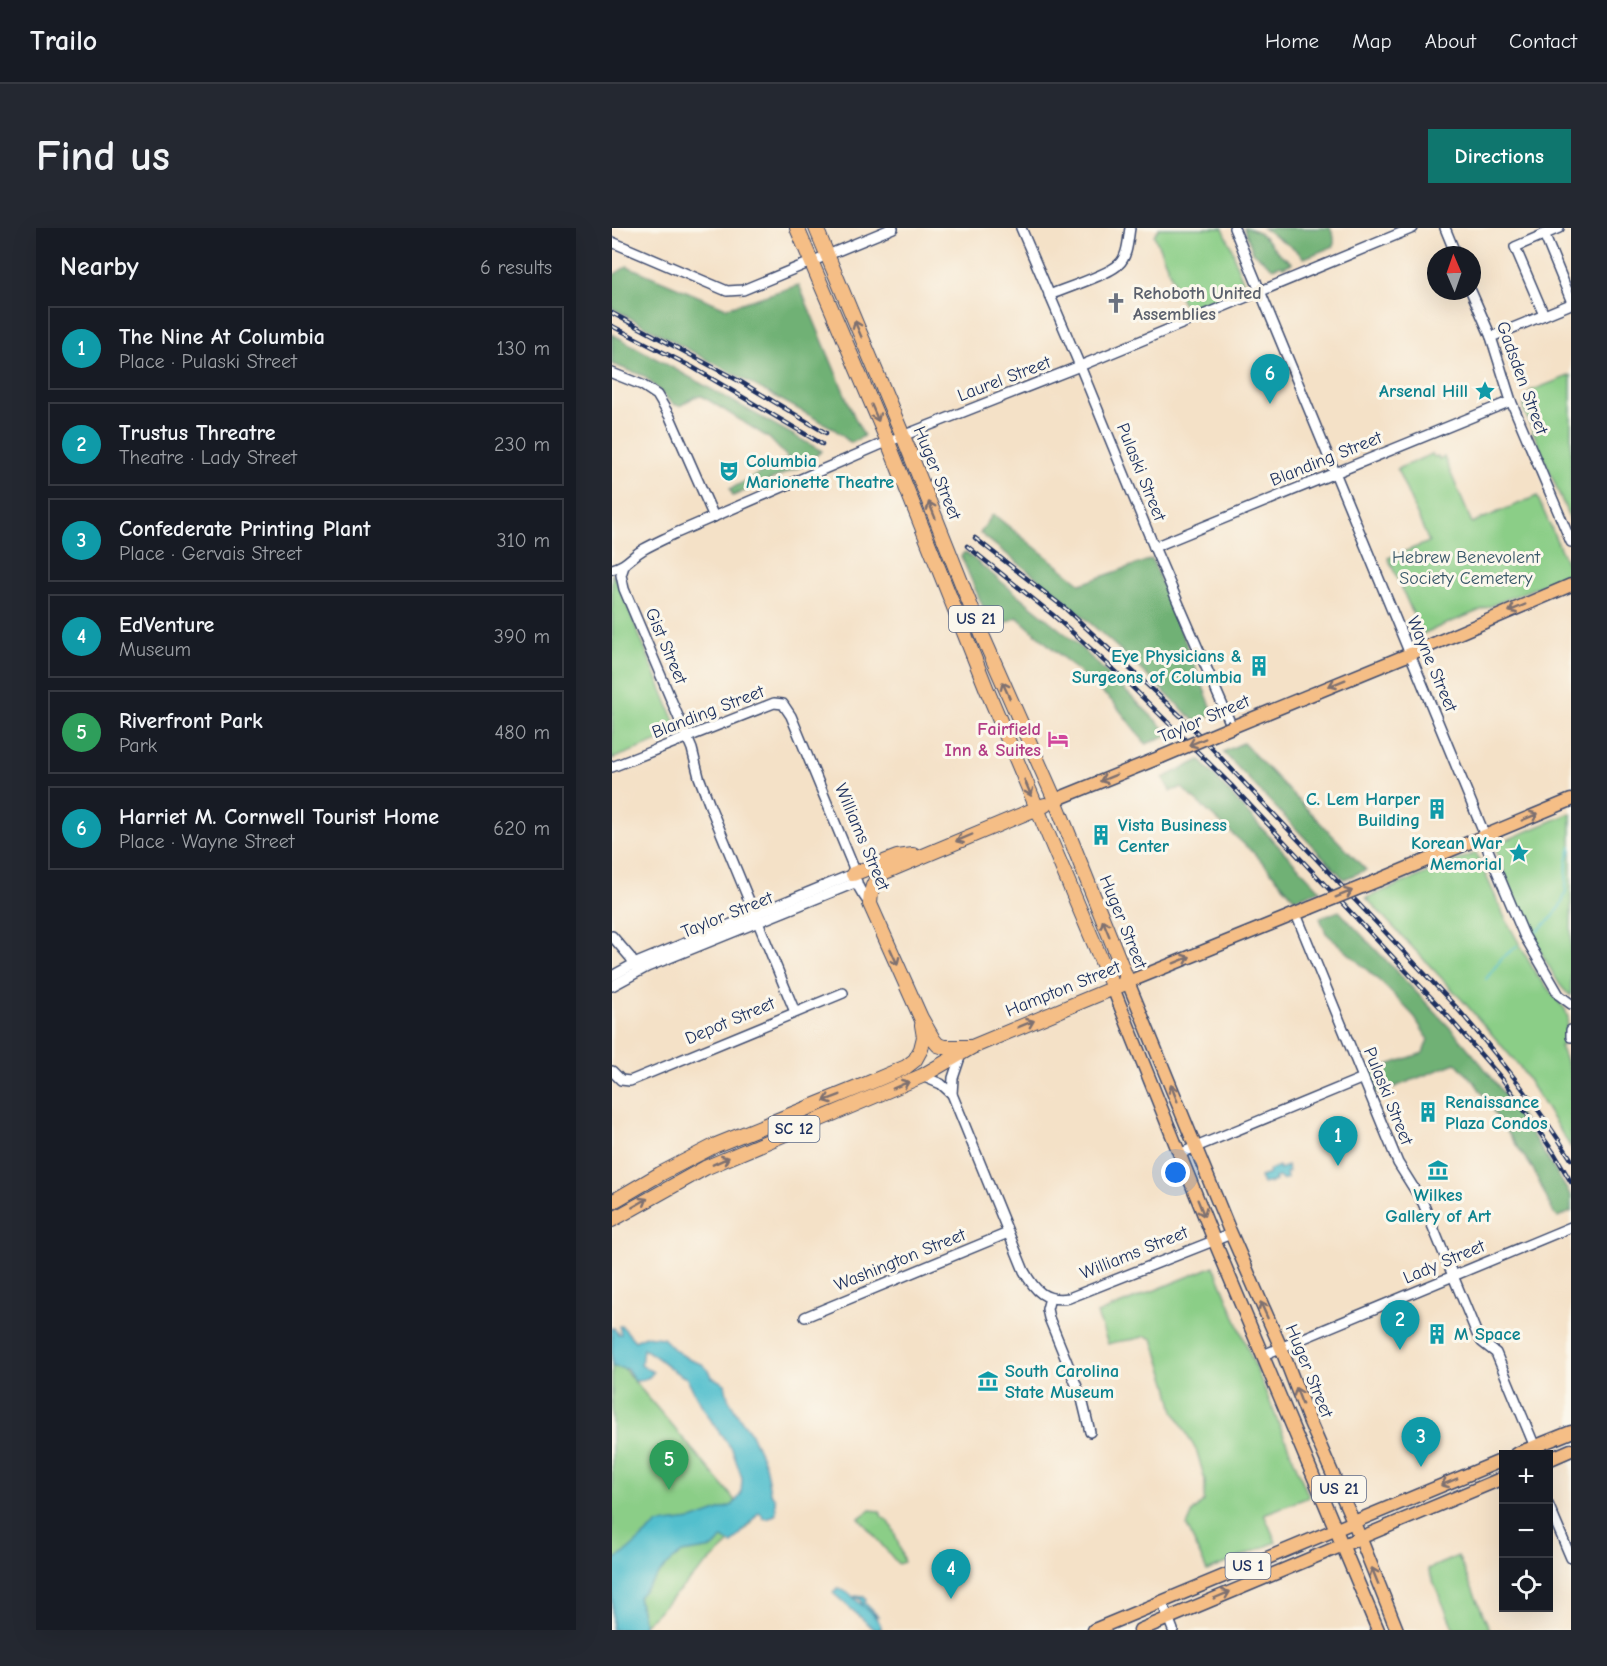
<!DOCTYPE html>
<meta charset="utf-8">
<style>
:root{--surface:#171b24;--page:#242831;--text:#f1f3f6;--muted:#9ea1a6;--line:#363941;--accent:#0f766e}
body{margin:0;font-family:"Comic Neue",sans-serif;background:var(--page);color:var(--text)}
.controls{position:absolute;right:18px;bottom:18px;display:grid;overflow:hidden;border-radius:0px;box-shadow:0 6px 24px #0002}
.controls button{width:54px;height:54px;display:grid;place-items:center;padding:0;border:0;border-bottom:2px solid var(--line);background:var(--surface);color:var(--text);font:30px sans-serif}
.compass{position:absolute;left:815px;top:18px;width:54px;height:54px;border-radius:50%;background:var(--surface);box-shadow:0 6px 24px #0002;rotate:358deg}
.you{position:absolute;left:564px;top:945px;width:21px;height:21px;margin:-15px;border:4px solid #fff;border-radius:50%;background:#1a73e8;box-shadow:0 0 0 9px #1a73e833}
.badge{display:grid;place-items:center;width:39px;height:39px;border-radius:50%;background:var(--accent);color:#fff;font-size:20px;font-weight:700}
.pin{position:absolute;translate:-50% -50px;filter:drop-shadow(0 2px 3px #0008)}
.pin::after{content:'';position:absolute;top:32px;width:21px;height:18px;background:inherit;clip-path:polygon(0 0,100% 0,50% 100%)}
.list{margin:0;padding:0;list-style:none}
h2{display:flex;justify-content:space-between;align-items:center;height:78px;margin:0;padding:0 24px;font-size:26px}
h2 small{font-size:20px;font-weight:400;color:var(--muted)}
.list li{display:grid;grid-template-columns:39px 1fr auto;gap:18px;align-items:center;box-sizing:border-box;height:84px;margin:0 12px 12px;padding:0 12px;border:2px solid var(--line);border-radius:0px}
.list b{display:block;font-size:22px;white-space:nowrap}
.list p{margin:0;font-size:20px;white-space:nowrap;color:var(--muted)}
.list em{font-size:20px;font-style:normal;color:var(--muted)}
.icon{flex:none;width:33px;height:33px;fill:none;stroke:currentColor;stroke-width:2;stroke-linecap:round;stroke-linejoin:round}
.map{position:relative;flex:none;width:959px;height:1402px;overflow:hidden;border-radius:0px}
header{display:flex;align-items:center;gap:36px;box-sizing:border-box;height:84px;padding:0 30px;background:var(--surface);border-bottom:2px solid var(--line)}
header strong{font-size:28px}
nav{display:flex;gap:33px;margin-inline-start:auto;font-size:21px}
.intro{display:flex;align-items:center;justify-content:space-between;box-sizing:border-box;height:144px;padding:0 36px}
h1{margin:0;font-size:42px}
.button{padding:15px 27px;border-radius:0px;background:var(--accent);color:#fff;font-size:21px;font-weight:700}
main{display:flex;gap:36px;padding:0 36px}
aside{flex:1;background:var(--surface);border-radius:0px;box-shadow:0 6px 24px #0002}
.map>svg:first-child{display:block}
.green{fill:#8bce87;stroke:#537e72;stroke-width:1.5}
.forest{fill:#70b174;stroke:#467069;stroke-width:1.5}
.water{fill:#53bfcd;stroke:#377796;stroke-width:1.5}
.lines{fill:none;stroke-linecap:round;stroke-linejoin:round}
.stream{stroke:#53bfcd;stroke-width:2}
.minor-casing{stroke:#3c4a6e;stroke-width:12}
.major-casing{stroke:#3c4a6e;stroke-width:15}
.highway-casing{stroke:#3c4a6e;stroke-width:16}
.minor{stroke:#fff;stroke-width:9}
.major{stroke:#f5be86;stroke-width:12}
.highway{stroke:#f5be86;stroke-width:14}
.rail-casing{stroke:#1b2f5e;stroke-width:4.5}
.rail{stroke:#fbf7ec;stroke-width:2;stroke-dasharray:7;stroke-linecap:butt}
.major-bridge-casing{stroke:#3c4a6e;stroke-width:15;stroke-linecap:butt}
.major-bridge{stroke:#f5be86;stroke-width:12}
.oneway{stroke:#7d6f70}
.labels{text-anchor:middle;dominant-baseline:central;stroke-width:6;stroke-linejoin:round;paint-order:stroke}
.shield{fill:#fbf7ec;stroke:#5e6b89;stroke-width:1.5}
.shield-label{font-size:16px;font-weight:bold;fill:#1b2f5e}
.worship-label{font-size:18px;font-weight:bold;fill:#5b616d;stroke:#fbf7ec;text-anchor:start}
.street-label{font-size:18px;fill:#1b2f5e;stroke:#fbf7ec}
.culture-label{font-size:18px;font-weight:bold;fill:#0d838f;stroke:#fbf7ec;text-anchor:start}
.park-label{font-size:18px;fill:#375768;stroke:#fbf7ec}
.hotel-label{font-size:18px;font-weight:bold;fill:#b23c85;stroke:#fbf7ec;text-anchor:end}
</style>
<header>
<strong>Trailo</strong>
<nav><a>Home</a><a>Map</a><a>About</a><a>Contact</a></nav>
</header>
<div class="intro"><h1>Find us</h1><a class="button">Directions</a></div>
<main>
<aside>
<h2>Nearby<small>6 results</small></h2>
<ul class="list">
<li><span class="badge" style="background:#0f9aa8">1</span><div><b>The Nine At Columbia</b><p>Place · Pulaski Street</p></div><em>130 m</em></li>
<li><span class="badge" style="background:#0f9aa8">2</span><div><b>Trustus Threatre</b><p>Theatre · Lady Street</p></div><em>230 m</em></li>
<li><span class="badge" style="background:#0f9aa8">3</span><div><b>Confederate Printing Plant</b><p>Place · Gervais Street</p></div><em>310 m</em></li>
<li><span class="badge" style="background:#0f9aa8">4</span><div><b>EdVenture</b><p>Museum</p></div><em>390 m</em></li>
<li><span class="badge" style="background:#2e9e5b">5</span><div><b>Riverfront Park</b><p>Park</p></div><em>480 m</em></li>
<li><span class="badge" style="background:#0f9aa8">6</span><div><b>Harriet M. Cornwell Tourist Home</b><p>Place · Wayne Street</p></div><em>620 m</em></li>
</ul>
</aside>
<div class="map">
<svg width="959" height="1402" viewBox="0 0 959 1402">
<rect width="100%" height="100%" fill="#fbf7ec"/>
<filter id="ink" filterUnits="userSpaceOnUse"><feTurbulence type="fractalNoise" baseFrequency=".0167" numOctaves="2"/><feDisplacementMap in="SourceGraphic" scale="12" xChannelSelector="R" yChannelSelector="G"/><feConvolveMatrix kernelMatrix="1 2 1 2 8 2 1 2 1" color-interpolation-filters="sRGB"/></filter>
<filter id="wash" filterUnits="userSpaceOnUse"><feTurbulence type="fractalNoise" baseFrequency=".008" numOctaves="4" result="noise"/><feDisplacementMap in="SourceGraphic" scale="24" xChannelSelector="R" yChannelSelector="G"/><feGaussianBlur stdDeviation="1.35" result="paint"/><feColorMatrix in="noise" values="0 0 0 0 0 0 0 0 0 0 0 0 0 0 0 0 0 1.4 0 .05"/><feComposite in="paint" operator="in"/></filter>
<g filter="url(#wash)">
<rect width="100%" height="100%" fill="#f4e1c7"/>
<g class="green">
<polygon points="547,0 611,0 621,23 624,36 632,55 632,59 574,83 542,7"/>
<polygon points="959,147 959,294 911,180 918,163"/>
<polygon points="820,226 822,229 826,228 827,231 832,229 860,295 925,268 959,345 810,406 776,330 817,314 785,241"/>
<polygon points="0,346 4,351 64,496 65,503 60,511 57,512 54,510 0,531"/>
<path d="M959,585v183c-10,-7 -14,-16 -20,-26 -23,-38 -40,-79 -55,-120l1,-6z"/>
<polygon points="864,625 892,688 924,746 953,781 956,790 954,801 955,814 948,818 959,845 959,920 908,839 852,774 754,670"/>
<path d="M602,1038l95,231 -45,17 12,28 -69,29 -20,-45 6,-14 11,-11 1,-21 -8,-28 -23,-41 -6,-25 -15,-47 -7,-3c-13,5 -25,4 -38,8l-11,-30z"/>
<polygon points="0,1127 114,1261 140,1295 84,1346 32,1397 26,1369 0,1351"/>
<path d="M258,1282l10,1c2,9 4,6 9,11 6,7 12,31 15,40l-6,2 -39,-46z"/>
<polygon points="846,1328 878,1402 842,1402 816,1341"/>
</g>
<g class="forest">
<path d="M632,0c16,0 22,12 32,22 5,5 11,9 16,13l-9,4 -2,-2 -8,3 -20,-16z"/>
<polygon points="651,0 718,0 722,9 722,18 692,30 684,22"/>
<polygon points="15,38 114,80 187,57 242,188 252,208 239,215 221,200 0,80 0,48"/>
<polygon points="0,106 210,223 188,239 121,268 118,261 176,230 157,210 90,168 82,169 68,178 61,176 32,148 0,136"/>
<polygon points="381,286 469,356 540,331 602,486 585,495 506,420 448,368 368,305"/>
<polygon points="353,324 462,413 558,506 534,516 502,475 405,389 381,402 349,328"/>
<polygon points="631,515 754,642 732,651 611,524"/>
<polygon points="588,532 640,590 708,662 683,671 644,627 570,560 558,563 551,550"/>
<polygon points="727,683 842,804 870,837 906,884 959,968 959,984 946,989 942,986 921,941 889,895 864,856 844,835 765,866 758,843 811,825 816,811 801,787 773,758 714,705 708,690"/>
</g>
<g class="water">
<polygon points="667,938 668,941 675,938 677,944 674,945 675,950 670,952 667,949 663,950 664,953 651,956 648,949 657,946 656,943"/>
<path d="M7,1098h3l13,15 10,-5 18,2 13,13 14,9 12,4 8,8 2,5 13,7 3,14 13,22 9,12 15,32 5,28 5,7 1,15 -8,5 -5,-1 -1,-3 -3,-3 -27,32 -9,-6 -10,10 -31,5 -16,13 -28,31 7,33h-33v-69l13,-8 33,-29 34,-4 41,-15 8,-11 1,-16 -10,-29 -18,-24 -18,-29 -9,-18c-17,-6 -27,-22 -44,-29l-2,16 12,7c-2,6 -11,9 -18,9l-8,-12 -13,-2 -2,-2v-37h2l4,6h3z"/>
<path d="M225,1360c12,1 17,12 26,18l-3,-7 -5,-1v-2l9,1 2,3 -1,3 13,13h-2l-11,-9c6,7 17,13 16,23h-6l-42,-37z"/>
</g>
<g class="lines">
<g class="stream">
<polyline points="920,708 941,689 950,675 954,663 955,632 959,619"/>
<polyline points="874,751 890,730 905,718"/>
</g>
</g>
</g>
<g filter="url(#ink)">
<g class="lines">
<g class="minor-casing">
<g id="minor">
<polyline points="409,0 468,138 542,319 620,499"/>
<polyline points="622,0 869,598 873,608 876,622 912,707 947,767 959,776"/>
<polyline points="833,0 844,27"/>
<polyline points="932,6 959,72"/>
<polyline points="0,14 115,63 131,62 281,0"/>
<polyline points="859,63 879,109 899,173 959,314"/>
<path d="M437,67c15,-6 61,-21 70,-31 9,-8 9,-25 11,-36"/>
<polyline points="932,87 903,19 947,0"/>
<polyline points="879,109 959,76"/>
<polyline points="0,145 30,157 45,167 58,189 102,289"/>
<polyline points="542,319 899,173"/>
<polyline points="12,338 9,347 12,361 80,521 87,549 98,578 183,784"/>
<path d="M0,341c16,-4 18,-12 32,-20 9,-5 20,-10 30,-15l203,-88 203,-80 333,-138"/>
<path d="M0,539l162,-64 9,1 8,12 62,150c0,14 8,27 17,38"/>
<polyline points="684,686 786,935 811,975 865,1106 870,1114 884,1125 923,1219"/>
<polyline points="0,708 18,729 24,739"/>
<polyline points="0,748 22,736 241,646"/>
<polyline points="0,758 35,739 245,654"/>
<polyline points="959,802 959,809"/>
<path d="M349,826l-8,24 -1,16 72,177c11,20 21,31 45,27l162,-64"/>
<polyline points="0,843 9,852 18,853 231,765"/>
<polyline points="310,848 329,856 340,866"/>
<polyline points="567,926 751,850"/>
<polyline points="438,1070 435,1081 437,1090 470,1171 478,1204"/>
<polyline points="193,1089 396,1005"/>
<polyline points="651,1127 959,999"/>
<polyline points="936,1276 959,1330"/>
<polyline points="550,1374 561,1402"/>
</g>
</g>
<g class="major-casing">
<g id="major">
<polyline points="620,499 798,426 959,357"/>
<polyline points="443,572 549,529"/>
<polyline points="767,652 959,572"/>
<polyline points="698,680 516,754 617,1001 669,1120 697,1192 748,1309 785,1402"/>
<polyline points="501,760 602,1012 766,1402"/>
<polyline points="904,1226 959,1204"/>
<polyline points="936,1232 959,1222"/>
<polyline points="482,1402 891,1232"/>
<polyline points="528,1402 891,1250"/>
</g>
</g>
<g class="highway-casing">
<g id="highway">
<polyline points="185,0 276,214 375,462 501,760"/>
<polyline points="241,646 285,629 301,627"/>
<path d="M358,819h-26l-6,-2 -5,-6 -12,-21 -51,-114c1,-14 2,-24 15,-32l160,-67"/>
<polyline points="0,974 48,946 104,917 245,860 294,839 303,832 309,821 312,809 310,797"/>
<polyline points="0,992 93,940 310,848 360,819 516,754 443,572 371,409 291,208 204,0"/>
</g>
</g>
<use href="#minor" class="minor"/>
<use href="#major" class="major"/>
<use href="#highway" class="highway"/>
<g class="rail-casing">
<g id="rail">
<polyline points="0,85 129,154 214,205"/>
<polyline points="0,98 80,139 210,216"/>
<path d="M363,310l91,71 121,113 269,285c43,50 80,96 115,152"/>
<polyline points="355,318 441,387 512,451 619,557 827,778 891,852 942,925 959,954"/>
</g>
</g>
<use href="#rail" class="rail"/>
<g class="major-bridge-casing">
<g id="major-bridge">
<polyline points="549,529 620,499"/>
<polyline points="698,680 767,652"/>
</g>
</g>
<use href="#major-bridge" class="major-bridge"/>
</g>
<defs><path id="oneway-shaft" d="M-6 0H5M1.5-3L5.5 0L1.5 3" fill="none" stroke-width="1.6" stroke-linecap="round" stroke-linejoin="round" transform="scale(1.5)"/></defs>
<g class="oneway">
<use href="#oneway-shaft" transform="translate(246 101) rotate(-113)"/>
<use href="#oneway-shaft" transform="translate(263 185) rotate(67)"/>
<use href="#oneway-shaft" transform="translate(320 282) rotate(-112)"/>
<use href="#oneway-shaft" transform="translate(905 380) rotate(157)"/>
<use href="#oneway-shaft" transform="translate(725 455) rotate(158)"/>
<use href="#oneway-shaft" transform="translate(394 462) rotate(-114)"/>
<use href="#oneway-shaft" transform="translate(585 514) rotate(157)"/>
<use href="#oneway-shaft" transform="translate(496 550) rotate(158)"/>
<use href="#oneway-shaft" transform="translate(416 560) rotate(67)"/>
<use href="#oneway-shaft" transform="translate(918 589) rotate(-23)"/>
<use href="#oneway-shaft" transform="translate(352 610) rotate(157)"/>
<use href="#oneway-shaft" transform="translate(732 666) rotate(-22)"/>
<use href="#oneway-shaft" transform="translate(494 700) rotate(-112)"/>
<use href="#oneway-shaft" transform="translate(282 729) rotate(66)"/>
<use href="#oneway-shaft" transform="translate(570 732) rotate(-22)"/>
<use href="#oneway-shaft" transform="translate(414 796) rotate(-22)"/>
<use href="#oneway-shaft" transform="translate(289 857) rotate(-23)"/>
<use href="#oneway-shaft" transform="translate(562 865) rotate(-112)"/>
<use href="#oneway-shaft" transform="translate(220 870) rotate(159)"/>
<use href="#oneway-shaft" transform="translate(109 933) rotate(-24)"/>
<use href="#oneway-shaft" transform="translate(28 975) rotate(-30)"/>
<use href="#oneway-shaft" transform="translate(589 980) rotate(68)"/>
<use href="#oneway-shaft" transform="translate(652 1082) rotate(-114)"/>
<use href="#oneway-shaft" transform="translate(687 1168) rotate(-111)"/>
<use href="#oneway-shaft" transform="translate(837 1254) rotate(157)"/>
<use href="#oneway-shaft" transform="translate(763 1348) rotate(-112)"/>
<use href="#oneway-shaft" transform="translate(610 1367) rotate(-23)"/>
</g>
</g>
<defs>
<g id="church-bare" transform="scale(1.62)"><path d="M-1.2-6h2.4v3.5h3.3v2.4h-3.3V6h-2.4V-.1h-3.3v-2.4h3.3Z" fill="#6b7280" stroke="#fbf7ec" stroke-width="2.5" paint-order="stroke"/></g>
<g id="sight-bare" transform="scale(1.62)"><path d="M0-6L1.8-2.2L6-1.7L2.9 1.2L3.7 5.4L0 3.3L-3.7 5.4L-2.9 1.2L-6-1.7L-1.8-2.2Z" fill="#0f9aa8" stroke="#fbf7ec" stroke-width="2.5" paint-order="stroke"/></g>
<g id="theatre-bare" transform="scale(1.62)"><path d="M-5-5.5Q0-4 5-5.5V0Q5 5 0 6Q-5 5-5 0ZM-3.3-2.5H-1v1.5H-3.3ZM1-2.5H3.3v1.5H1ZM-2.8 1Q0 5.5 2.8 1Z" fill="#0f9aa8" stroke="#fbf7ec" stroke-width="2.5" paint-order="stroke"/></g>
<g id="building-bare" transform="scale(1.62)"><path d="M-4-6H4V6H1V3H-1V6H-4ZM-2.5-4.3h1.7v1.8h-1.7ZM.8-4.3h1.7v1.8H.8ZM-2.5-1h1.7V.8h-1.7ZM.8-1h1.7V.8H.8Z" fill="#0f9aa8" stroke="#fbf7ec" stroke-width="2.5" paint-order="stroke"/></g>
<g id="hotel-bare" transform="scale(1.62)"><path d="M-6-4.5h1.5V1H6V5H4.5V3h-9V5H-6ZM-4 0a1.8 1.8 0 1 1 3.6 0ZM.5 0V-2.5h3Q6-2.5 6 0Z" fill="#d1479c" stroke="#fbf7ec" stroke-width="2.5" paint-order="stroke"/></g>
<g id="museum-bare" transform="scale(1.62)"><path d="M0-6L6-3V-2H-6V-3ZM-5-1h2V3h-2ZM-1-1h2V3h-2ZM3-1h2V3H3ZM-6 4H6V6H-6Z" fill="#0f9aa8" stroke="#fbf7ec" stroke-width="2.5" paint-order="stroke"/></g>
</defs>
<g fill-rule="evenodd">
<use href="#church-bare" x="504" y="75"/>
<use href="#sight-bare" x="873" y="163"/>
<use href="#theatre-bare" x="117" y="243"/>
<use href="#building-bare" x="647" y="438"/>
<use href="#hotel-bare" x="446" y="511"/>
<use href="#building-bare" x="825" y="581"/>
<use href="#building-bare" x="489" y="607"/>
<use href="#sight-bare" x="907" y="625"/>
<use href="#building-bare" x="816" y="884"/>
<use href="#museum-bare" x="826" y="942"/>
<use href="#building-bare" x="825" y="1106"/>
<use href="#museum-bare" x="376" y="1153"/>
</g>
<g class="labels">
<g class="shield">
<rect x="337" y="378" width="54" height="26" rx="4.5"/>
<rect x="156.5" y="888" width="51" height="26" rx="4.5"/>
<rect x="700" y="1248" width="54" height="26" rx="4.5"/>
<rect x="613.5" y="1325" width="45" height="26" rx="4.5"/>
</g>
<g class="shield-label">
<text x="364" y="391">US 21</text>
<text x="182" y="901">SC 12</text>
<text x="727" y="1261">US 21</text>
<text x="636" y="1338">US 1</text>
</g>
<g class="worship-label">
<text x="521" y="65">Rehoboth United<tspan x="521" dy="21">Assemblies</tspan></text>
</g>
<g class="street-label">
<text transform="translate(910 150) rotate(70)">Gadsden Street</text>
<text transform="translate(392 151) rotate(-21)">Laurel Street</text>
<text transform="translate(714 231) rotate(-22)">Blanding Street</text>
<text transform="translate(529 244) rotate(68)">Pulaski Street</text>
<text transform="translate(325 245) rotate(68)">Huger Street</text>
<text transform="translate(54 418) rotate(67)">Gist Street</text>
<text transform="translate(820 436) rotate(67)">Wayne Street</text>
<text transform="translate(96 484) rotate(-21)">Blanding Street</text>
<text transform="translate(592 491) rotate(-23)">Taylor Street</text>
<text transform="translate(250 609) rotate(67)">Williams Street</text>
<text transform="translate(115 687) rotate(-22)">Taylor Street</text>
<text transform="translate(511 694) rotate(68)">Huger Street</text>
<text transform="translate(451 761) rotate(-22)">Hampton Street</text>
<text transform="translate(118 793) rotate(-23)">Depot Street</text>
<text transform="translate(776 868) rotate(68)">Pulaski Street</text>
<text transform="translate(522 1025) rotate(-22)">Williams Street</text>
<text transform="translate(288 1032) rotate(-22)">Washington Street</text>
<text transform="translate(832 1034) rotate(-23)">Lady Street</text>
<text transform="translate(697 1143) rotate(68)">Huger Street</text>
</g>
<g class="culture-label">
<text x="856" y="163" text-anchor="end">Arsenal Hill</text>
<text x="134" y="233">Columbia<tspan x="134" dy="21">Marionette Theatre</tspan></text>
<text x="630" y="428" text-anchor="end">Eye Physicians &amp;<tspan x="630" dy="21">Surgeons of Columbia</tspan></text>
<text x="808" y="571" text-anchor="end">C. Lem Harper<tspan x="808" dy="21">Building</tspan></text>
<text x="506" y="597">Vista Business<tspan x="506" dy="21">Center</tspan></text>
<text x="890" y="615" text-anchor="end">Korean War<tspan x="890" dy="21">Memorial</tspan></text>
<text x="833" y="874">Renaissance<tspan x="833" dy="21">Plaza Condos</tspan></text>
<text x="826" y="967" text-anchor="middle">Wilkes<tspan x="826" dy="21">Gallery of Art</tspan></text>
<text x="842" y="1106">M Space</text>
<text x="393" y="1143">South Carolina<tspan x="393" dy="21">State Museum</tspan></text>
</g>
<g class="park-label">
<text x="854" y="329">Hebrew Benevolent<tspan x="854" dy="21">Society Cemetery</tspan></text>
</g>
<g class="hotel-label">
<text x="429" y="501">Fairfield<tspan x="429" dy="21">Inn &amp; Suites</tspan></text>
</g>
</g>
</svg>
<div class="controls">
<button>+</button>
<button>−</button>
<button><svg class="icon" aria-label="locate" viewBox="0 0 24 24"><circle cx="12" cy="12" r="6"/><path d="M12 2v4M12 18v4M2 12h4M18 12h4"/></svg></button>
</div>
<svg class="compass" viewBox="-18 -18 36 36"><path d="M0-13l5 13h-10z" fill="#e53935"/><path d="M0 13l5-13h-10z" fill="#9ea1a6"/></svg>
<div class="you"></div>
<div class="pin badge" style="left:726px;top:938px;background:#0f9aa8">1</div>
<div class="pin badge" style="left:788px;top:1122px;background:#0f9aa8">2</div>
<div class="pin badge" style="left:809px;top:1239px;background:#0f9aa8">3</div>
<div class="pin badge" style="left:339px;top:1371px;background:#0f9aa8">4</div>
<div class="pin badge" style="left:57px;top:1262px;background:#2e9e5b">5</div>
<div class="pin badge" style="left:658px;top:176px;background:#0f9aa8">6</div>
</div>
</main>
